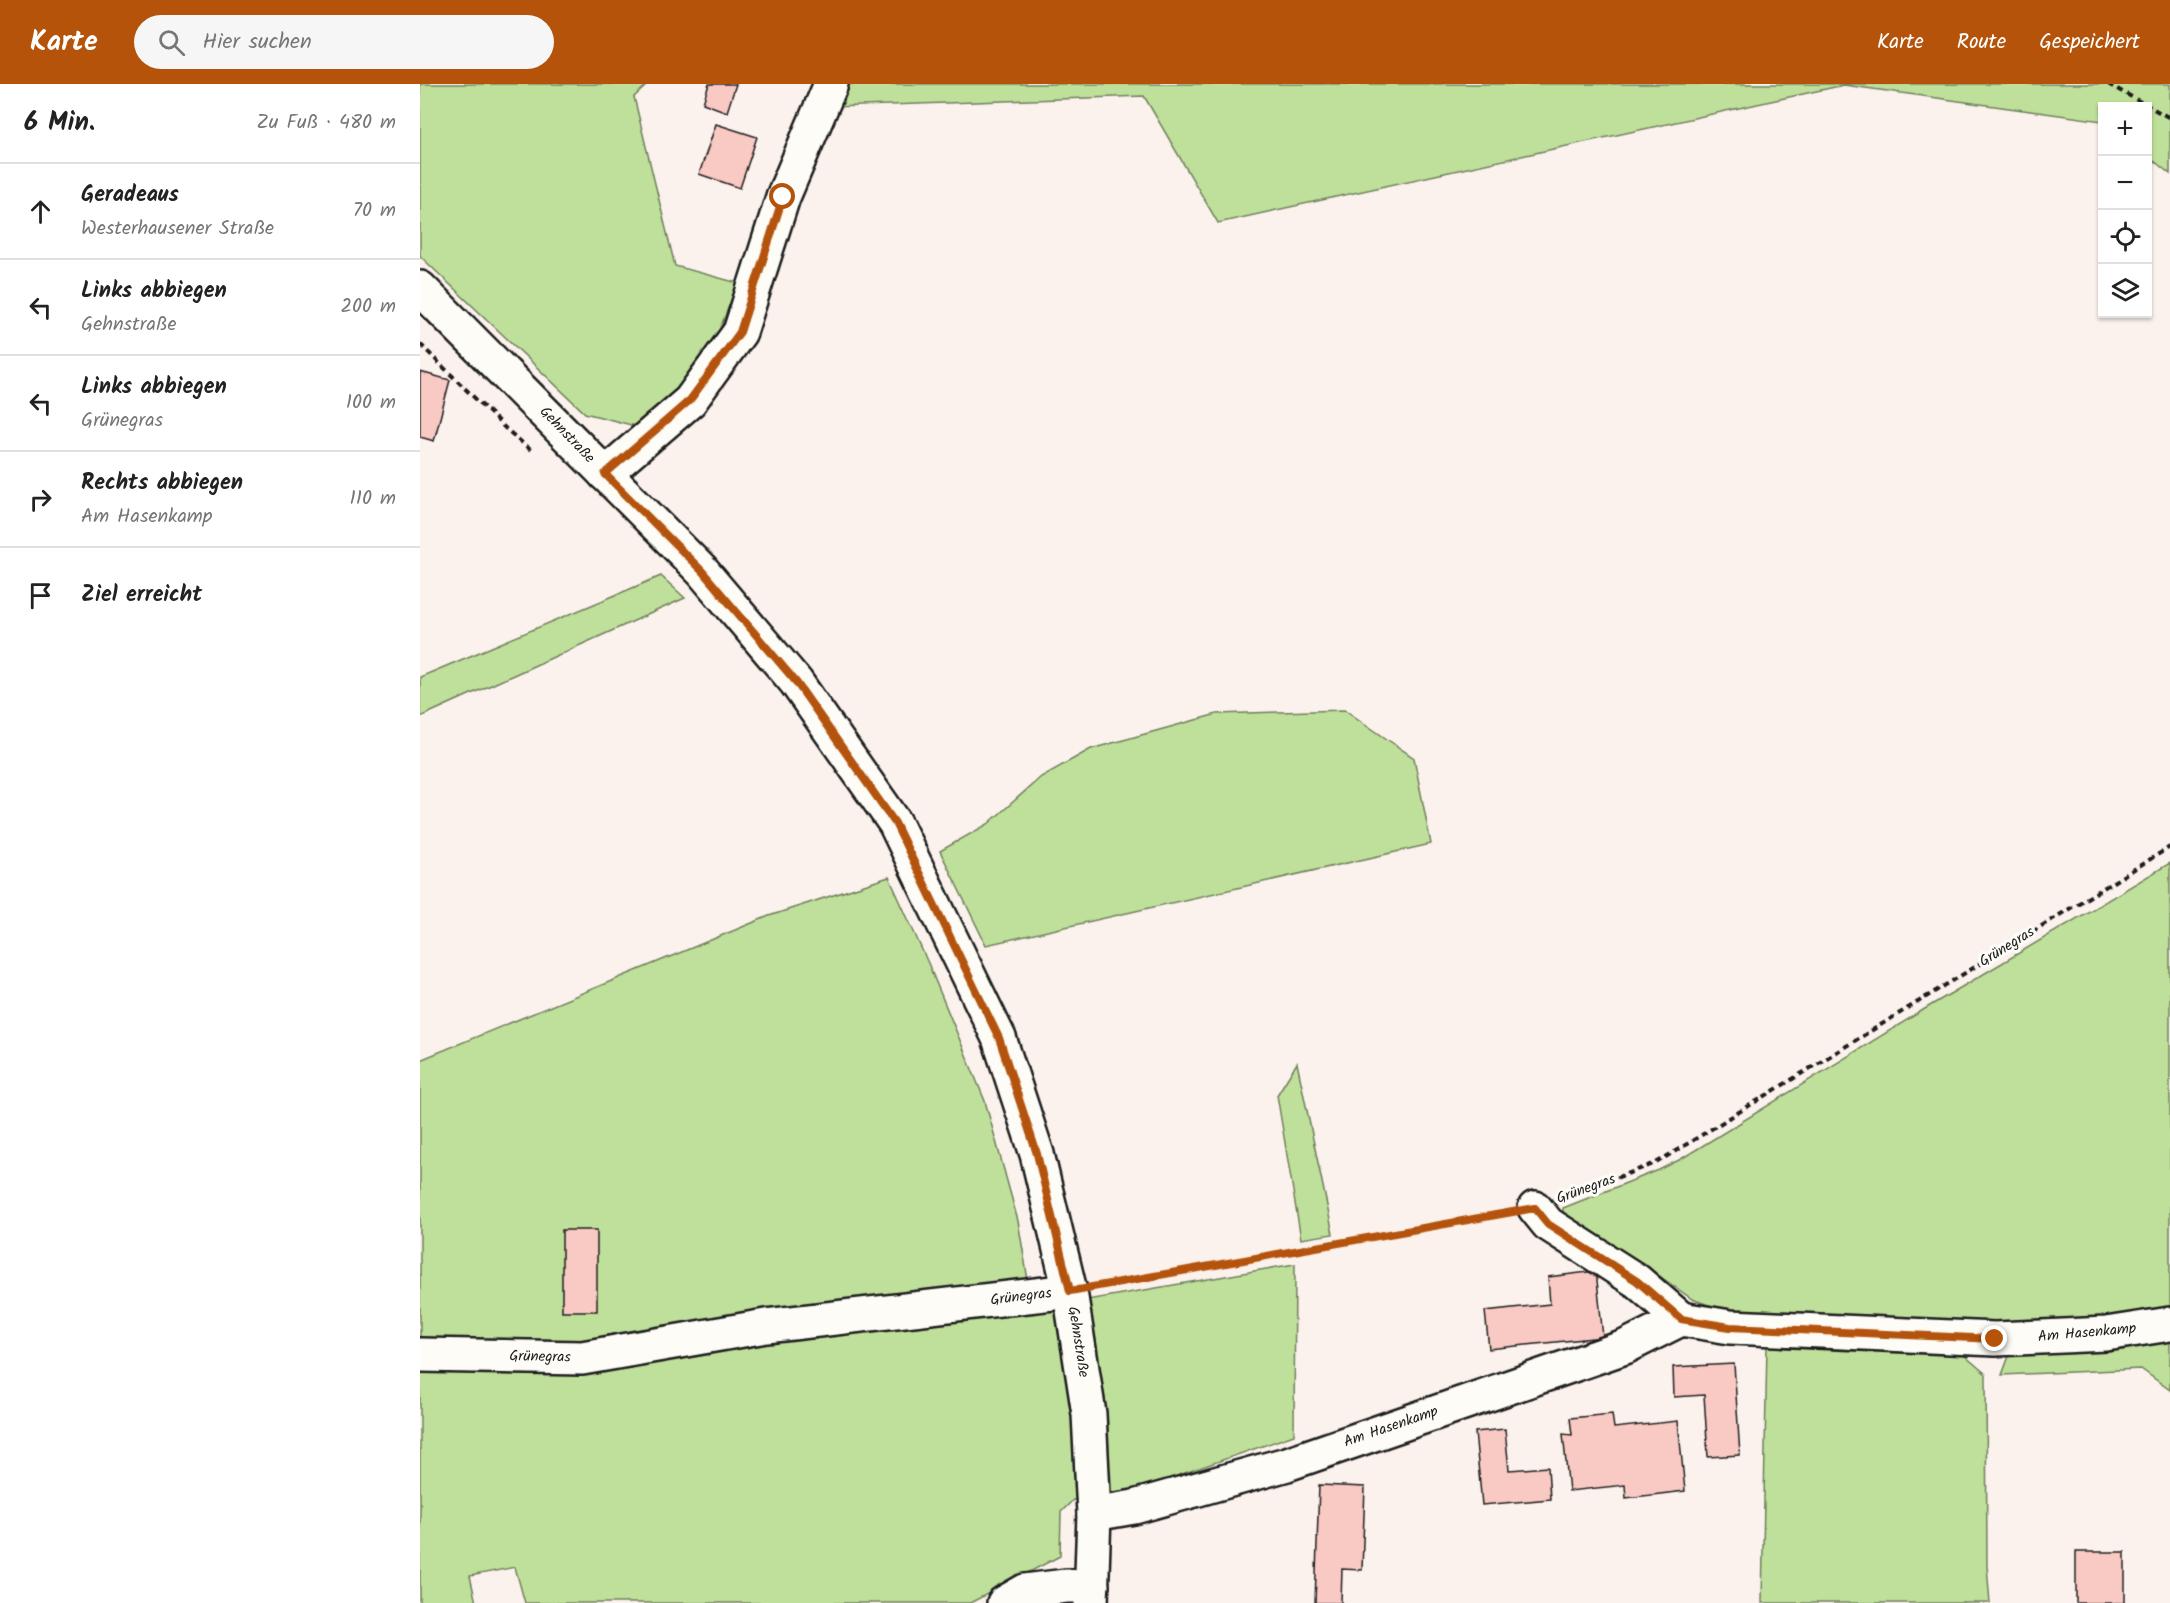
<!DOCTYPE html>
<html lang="de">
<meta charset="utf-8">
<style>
:root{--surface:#fff;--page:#f6f6f6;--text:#222;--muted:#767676;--line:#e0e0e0;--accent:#b45309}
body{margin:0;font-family:Kalam,sans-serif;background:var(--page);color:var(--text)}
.controls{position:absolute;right:18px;top:18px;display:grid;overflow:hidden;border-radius:0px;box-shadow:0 2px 4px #0004}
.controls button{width:54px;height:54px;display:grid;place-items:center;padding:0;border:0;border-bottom:2px solid var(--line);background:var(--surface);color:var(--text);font:30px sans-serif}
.stop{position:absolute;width:18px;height:18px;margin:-14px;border:4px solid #b45309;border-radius:50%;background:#fff}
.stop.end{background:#b45309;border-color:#fff;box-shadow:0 2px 6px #0008}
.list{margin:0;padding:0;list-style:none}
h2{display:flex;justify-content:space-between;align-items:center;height:78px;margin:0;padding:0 24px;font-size:26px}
h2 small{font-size:20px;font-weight:400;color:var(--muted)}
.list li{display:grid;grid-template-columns:39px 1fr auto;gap:18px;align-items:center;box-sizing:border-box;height:96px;padding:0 24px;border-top:2px solid var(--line)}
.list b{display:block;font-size:22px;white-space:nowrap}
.list p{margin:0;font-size:20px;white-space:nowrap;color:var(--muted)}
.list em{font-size:20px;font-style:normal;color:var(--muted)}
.icon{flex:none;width:33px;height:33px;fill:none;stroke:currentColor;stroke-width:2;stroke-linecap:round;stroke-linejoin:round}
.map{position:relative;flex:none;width:1750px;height:1519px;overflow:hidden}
header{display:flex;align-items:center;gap:36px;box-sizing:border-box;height:84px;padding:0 30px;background:var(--accent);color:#fff}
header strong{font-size:28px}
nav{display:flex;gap:33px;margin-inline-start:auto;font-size:21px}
.search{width:420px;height:54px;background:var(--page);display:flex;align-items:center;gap:15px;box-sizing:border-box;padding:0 21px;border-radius:33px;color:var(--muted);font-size:22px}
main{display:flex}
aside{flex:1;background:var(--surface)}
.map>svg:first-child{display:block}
.green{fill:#bfe09a;stroke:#6e7e5b;stroke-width:1.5}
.building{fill:#f9c9c3;stroke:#1c1c1c;stroke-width:1.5}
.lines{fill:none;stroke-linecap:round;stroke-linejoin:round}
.minor-casing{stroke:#1c1c1c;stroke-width:38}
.path{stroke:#1c1c1c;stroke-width:4;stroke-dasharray:6 4.5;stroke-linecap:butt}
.minor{stroke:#fdfcf7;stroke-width:33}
.route{stroke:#b45309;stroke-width:8}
.labels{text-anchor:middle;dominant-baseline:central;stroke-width:6;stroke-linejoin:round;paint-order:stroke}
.street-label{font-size:15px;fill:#1c1c1c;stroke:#fdfcf7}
</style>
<header>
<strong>Karte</strong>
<div class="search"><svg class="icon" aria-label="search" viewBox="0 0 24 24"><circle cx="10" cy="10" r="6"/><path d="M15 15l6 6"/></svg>Hier suchen</div>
<nav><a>Karte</a><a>Route</a><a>Gespeichert</a></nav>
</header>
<main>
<aside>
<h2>6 Min.<small>Zu Fuß · 480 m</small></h2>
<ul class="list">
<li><svg class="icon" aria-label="ahead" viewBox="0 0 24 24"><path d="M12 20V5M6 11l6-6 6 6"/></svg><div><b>Geradeaus</b><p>Westerhausener Straße</p></div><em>70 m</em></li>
<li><svg class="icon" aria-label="left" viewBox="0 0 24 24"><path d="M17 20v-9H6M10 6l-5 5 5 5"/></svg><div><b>Links abbiegen</b><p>Gehnstraße</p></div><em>200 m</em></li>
<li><svg class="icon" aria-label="left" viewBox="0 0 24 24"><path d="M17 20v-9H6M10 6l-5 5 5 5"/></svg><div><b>Links abbiegen</b><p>Grünegras</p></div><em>100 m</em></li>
<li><svg class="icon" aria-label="right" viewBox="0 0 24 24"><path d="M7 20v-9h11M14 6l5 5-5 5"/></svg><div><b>Rechts abbiegen</b><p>Am Hasenkamp</p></div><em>110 m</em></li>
<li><svg class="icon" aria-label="arrive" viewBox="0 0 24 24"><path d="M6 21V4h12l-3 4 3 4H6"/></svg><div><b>Ziel erreicht</b></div></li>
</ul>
</aside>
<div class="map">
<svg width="1750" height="1519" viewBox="0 0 1750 1519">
<rect width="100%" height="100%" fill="#fcf2ed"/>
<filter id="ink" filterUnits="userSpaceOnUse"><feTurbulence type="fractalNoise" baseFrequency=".0167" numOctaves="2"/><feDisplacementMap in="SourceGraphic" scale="12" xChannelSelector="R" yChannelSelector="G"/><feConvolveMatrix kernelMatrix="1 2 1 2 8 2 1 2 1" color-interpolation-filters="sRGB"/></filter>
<g filter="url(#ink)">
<g class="green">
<polygon points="0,0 228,0 214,13 255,182 318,199 294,260 252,315 215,342 165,329 0,172"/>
<polygon points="423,0 1750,0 1750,90 1728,72 1728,22 1682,22 1682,37 1424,1 798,139 724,12 413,23"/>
<polygon points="241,492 265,514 0,633 0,593"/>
<polygon points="925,626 994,674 1011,760 566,861 520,767 568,740 621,693 671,665 797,630"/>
<polygon points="1750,779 1750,1232 1579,1244 1319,1232 1272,1215 1235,1189 1143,1139 1143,1124 1239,1086 1261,1075 1508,923"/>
<polygon points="469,793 508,879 565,1017 598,1137 609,1202 165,1263 0,1259 0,976 349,832"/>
<polygon points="877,979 913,1150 881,1155 857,1011"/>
<polygon points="875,1180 874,1351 719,1405 653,1416 641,1428 640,1472 550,1519 105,1519 95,1483 50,1492 56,1519 0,1519 0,1277 358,1250 673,1215"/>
<polygon points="1750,1258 1750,1306 1721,1285 1582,1291 1592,1264"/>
<polygon points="1347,1261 1538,1266 1566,1290 1567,1482 1570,1519 1342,1519"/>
</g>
<g class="building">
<polygon points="289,0 316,0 307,28 283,19"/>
<polygon points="296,40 337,53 320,104 279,90"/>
<polygon points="0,288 30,296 14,357 0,353"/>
<rect x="142" y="1146" width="35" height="81"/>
<polygon points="1176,1187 1183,1253 1069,1265 1065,1227 1130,1220 1128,1193"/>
<polygon points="1314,1280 1320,1371 1288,1373 1284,1311 1254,1313 1253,1283"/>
<polygon points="1192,1330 1194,1344 1258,1337 1265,1407 1206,1414 1205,1401 1149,1407 1143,1350 1152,1351 1150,1334"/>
<polygon points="1085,1345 1089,1386 1128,1383 1130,1415 1062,1421 1055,1348"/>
<polygon points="899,1401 945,1403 942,1486 922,1485 921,1519 895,1519"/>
<rect x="1656" y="1468" width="49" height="51"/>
</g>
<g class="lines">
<g class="minor-casing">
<g id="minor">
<polyline points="0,204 282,487 376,598 475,739 579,954 617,1070 650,1207 669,1330 674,1430 671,1519"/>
<polyline points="185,390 270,317 320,248 363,113 411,0"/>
<polyline points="1261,1235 1310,1243 1575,1255 1686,1250 1750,1240"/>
<polyline points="0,1271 162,1274 346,1242 650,1207"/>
<polyline points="674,1430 714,1423 867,1380 1205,1263 1261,1235 1217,1197 1128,1140 1115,1124"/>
<polyline points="584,1519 605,1507 646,1502 672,1502"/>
</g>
</g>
<g class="path">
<polyline points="1688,0 1750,34"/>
<polyline points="0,260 86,345 113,368"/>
<polyline points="1148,1112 1236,1079 1750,763"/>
<polyline points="680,1202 1083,1129"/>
</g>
<use href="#minor" class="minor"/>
</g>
</g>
<g class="lines" filter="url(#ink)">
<polyline class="route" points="363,113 320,248 270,316 185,390 282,487 376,598 475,739 579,954 617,1070 650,1207 1115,1124 1128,1140 1217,1197 1261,1235 1310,1243 1575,1255"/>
</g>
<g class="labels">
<g class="street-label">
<text transform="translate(147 351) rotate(46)">Gehnstraße</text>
<text transform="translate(1587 863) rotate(-32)">Grünegras</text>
<text transform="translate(1166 1105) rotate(-20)">Grünegras</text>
<text transform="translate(601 1213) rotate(-7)">Grünegras</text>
<text transform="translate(1667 1249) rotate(-5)">Am Hasenkamp</text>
<text transform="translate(658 1258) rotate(81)">Gehnstraße</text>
<text transform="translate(120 1273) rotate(1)">Grünegras</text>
<text transform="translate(971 1343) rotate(-19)">Am Hasenkamp</text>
</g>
</g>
</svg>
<div class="controls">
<button>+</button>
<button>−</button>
<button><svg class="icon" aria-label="locate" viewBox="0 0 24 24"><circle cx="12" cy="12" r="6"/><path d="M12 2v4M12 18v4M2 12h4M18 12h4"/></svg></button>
<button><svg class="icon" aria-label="layers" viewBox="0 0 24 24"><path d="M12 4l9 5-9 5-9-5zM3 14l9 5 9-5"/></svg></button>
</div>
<div class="stop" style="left:363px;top:113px"></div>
<div class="stop end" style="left:1575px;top:1255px"></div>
</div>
</main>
